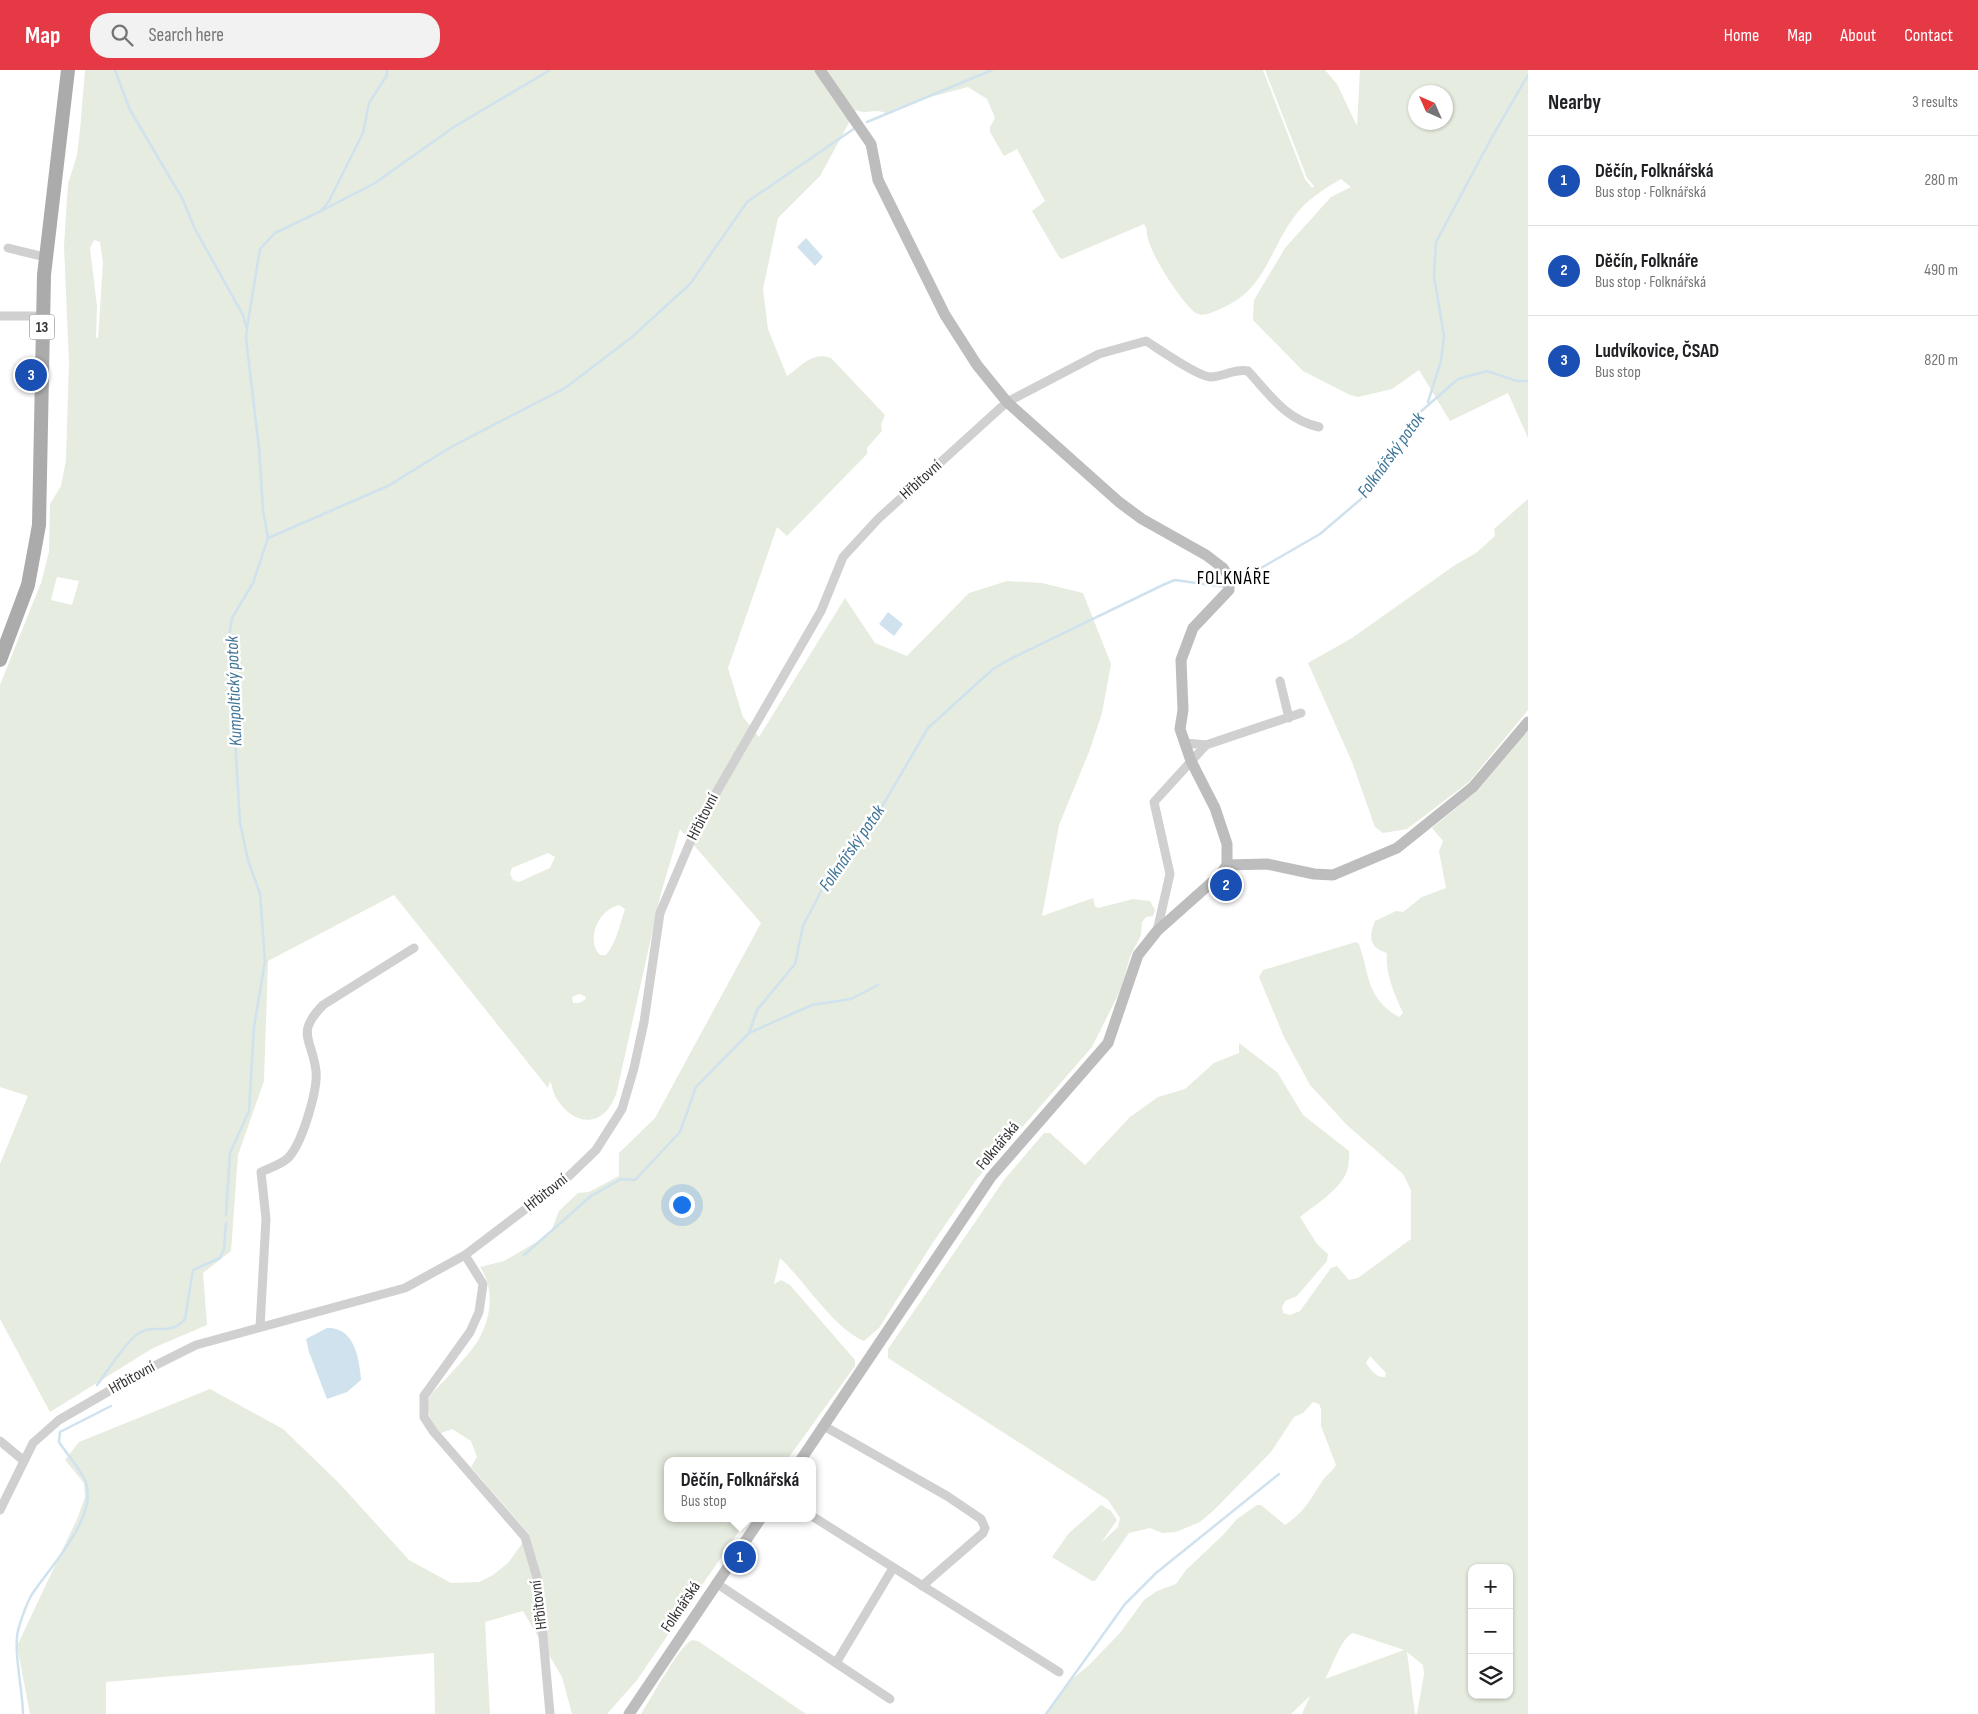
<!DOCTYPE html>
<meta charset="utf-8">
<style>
:root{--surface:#fff;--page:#f2f2f2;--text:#202124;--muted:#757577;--line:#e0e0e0;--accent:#e63946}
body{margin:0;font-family:"Sofia Sans Condensed",sans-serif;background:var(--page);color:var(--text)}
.controls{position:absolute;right:15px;bottom:15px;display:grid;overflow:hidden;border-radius:10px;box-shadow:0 1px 4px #0004}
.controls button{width:45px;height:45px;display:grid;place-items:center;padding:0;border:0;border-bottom:1px solid var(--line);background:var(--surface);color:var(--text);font:25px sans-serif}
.compass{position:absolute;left:1408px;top:15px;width:45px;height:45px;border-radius:50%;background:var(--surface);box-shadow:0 1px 4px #0004;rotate:315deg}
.you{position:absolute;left:681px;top:1134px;width:18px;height:18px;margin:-12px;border:4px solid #fff;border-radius:50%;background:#1a73e8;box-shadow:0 0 0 8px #1a73e833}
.badge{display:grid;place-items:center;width:32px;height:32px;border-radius:50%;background:var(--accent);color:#fff;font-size:16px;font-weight:700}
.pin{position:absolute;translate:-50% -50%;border:2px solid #fff;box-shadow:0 1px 5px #0006}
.popup{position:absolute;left:664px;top:1387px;width:152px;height:65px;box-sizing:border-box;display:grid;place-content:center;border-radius:10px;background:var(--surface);filter:drop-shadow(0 1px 4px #0005);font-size:16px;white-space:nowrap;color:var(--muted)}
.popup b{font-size:19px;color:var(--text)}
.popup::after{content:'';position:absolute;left:50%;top:100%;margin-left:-10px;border:10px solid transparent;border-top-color:var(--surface)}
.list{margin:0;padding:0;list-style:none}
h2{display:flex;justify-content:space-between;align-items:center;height:65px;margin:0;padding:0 20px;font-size:21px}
h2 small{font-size:16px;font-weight:400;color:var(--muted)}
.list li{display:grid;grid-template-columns:32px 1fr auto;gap:15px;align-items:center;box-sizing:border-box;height:90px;padding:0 20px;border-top:1px solid var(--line)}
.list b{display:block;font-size:19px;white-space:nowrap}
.list p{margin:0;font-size:16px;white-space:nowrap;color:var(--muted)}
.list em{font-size:16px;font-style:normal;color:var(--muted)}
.icon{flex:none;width:28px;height:28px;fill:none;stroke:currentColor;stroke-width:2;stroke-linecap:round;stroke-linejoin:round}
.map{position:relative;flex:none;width:1528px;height:1644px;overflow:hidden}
header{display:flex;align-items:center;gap:30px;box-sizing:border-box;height:70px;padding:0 25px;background:var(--accent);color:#fff}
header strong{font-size:24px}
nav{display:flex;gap:28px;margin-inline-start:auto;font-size:18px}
.search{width:350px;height:45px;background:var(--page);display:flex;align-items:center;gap:12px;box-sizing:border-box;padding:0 18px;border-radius:20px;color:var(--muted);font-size:19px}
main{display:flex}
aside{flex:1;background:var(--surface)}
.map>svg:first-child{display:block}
.green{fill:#e6ecdf;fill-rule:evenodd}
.water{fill:#cfe2ee}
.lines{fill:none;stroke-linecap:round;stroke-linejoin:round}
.stream{stroke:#cfe2ee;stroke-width:2.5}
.street{stroke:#d0d0d0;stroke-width:9}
.secondary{stroke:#bdbdbd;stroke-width:11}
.primary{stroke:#ababab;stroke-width:14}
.labels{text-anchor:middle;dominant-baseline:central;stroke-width:5;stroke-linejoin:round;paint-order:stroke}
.shield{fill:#fff;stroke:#707070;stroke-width:1}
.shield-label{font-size:15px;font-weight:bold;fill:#333}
.street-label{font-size:16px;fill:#333;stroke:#fff}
.water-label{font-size:18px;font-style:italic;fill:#3f7597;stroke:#fff}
.quarter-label{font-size:19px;letter-spacing:1px;fill:#000;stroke:#fff}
</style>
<header>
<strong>Map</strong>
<div class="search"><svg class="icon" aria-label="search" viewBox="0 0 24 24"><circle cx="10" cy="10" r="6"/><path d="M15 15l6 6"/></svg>Search here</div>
<nav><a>Home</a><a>Map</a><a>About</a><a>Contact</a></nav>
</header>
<main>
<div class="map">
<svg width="1528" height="1644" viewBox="0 0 1528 1644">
<rect width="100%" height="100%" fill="#fff"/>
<g class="green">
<path d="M85,0h1178l42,109 7,9 2,-2 -7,-8 -42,-108h60l12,14 20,42 3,-56h168v368l-20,-45 -58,28 -31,-51 -27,19 -34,8 -8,-2 -47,-24 -50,-51 1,-20 31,-52 46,-51 20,-10 -10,-8c-18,11 -34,20 -47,38 -26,35 -28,73 -74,92 -10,4 -19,10 -28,1 -14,-14 -39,-52 -44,-71 -2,-6 0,-10 -4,-15l-82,35 -3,-2 -27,-46 13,-10 -28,-52 -13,7 -14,-24v-5l5,-9 -8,-19 -19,-12 -53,14 -30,12c-10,-5 -19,2 -29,-3l-36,66 -42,42 -15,71 5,40 19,47c14,-9 25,-25 44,-18l54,57 -4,10 1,6 -15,17v6l-80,82 -10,-9 -49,141 15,49 16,20 86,-139 30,45 32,13 62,-63 38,-12 35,2 41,10 28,71 -9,49 -13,39 -30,73 -17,91 51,-18 2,8 3,2 35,-9 17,2 5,9 -2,6 -7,1 -4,5 -1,13 -11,22 -9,32 -29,58 -116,133 -44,64 -53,84 -15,13c-31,-13 -59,-60 -84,-83l-6,26 7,-4 9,5 65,75v6l-69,95h-118v57h80l-111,162 -30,34h-35l-10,-37 -39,-66 -38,11 5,92h-55l-1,-61 -328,29v32h-76l-13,-68 60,-127 8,-22 -1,-14 -19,-23 14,-18 131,-53 73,40 55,53 71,78 42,23 28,-1 14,-7 15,-12 21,-29 -58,-67 6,-10 -6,-16 -19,-12 -11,4c-11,-11 -15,-21 -12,-36 13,-15 44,-45 51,-60 12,-22 14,-50 0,-70l24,-6 46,-27 9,-23 19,-18 11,-1 30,-16v-23l36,-35 106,-195 -81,-94 -19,64 -44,198c-11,37 -43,38 -62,5 -2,-4 -3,-11 -5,-15l-2,7 -154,-193 -126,66 -4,120 -26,74 -7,96 -28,22 4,52 -54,23 -103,64 -50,-93v-155l28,-68 -28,-9v-402l41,-102 8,-31 1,-48 11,-18 5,-26 3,-98 -5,-116 4,-62 9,-29 3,-25zM1416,22h30v30h-30zM94,170l6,2 3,21 -5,76 -2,-2 1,-31 -7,-58zM57,507l22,4 -7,24 -21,-5zM548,783l7,4 -5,11 -31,14 -6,-2 -3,-6 2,-6zM619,835l6,4c-5,14 -8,33 -19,46h-6c-15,-15 -1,-46 19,-50zM579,924l6,2 1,3 -7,4h-6l-1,-6z"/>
<polygon points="1528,429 1528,640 1469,712 1407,759 1383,763 1375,757 1352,692 1308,593 1352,568 1455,495 1476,483 1495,466 1494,459"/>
<path d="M1528,661v983h-111l7,-40 -1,-9 -16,-13 8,62h-113l8,-18 -19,18h-246l26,-34 18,-15 31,-32 24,-33 13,-9 19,-7 10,-14 38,-36 13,-15 20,-14h4l24,20c21,-14 25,-26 38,-45 4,-6 10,-9 13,-15l-15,-39v-17l-2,-5 -6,-2 -10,11 -9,4 -23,35 -58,59 -13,11 -24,10 -14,1 -12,-5 -21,5 -34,48h-3l-40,-24 17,-24 32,-28 10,6 6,9 -16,23 17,-16 2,-9 -12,-18 -220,-142v-9l116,-169 40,-47h6l35,32 45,-48 28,-20 27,-8 29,-26 25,-10v-10l38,29 26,43 46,36c0,5 0,11 -1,16 -4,21 -32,37 -48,50l17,27 11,10 -1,7 -30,35 -12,5 -3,6 1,6 7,2 10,-4 31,-43 6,-2 12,14 9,-2 53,-39v-49l-8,-16 -56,-49 -37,-40 -26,-48 -25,-60 4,-7 93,-28 3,2c11,32 7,54 40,73l4,-4c-8,-18 -18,-39 -16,-60 -17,-5 -19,-15 -12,-32l21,-10 7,1 19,-15 24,-9 -7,-37 4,-10 -11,-13 45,-37zM1370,1286l16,17 -1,4c-9,1 -14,-7 -19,-14zM1472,1498h37v127h-37zM1353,1563l51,17 -79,29c8,-13 15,-40 28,-46z"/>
<path d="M692,1570l6,1 108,73h-165c10,-15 38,-68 51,-74z"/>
</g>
<g class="water">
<polygon points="806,168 823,187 815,196 797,177"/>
<polygon points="888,542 903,554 894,566 879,554"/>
<path d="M327,1258c28,-1 32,31 34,52l-14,12 -20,7 -18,-47 -3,-13z"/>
</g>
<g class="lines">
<g class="stream">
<polyline points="115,0 130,40 182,128 195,159 243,245 246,256"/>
<polyline points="867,52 992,0"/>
<polyline points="321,141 375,113 454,57 550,0"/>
<polyline points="1428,332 1441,291 1444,266 1434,206 1436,172 1492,67 1528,5"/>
<polyline points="268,468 388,416 451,377 565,318 632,267 690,214 747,132 855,58"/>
<polyline points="1235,513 1320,464 1361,429 1418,344 1458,309 1487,301 1517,311 1528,311"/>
<polyline points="749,963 812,935 851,929 878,915"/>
<polyline points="226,1145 230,1083 249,1041 254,957 265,891 260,824 248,790 240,753 229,567 232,548 253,513 268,468 263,440 259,378 246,268 247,258 260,179 275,163 321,141 329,131 363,63 369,33 387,5 387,0"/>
<polyline points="524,1185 591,1126 621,1109 635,1110 680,1062 696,1017 749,963 757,940 795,894 803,856 828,808 877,745 928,658 993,599 1012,588 1165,514 1175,510 1225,517"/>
<path d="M97,1315c9,-12 30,-45 42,-52 16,-10 31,4 46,-14l8,-49 27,-12 4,-9 2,-26"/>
<path d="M23,1644c0,-24 -11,-67 -4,-87 3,-10 7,-22 12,-31 17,-27 67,-78 55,-113 -4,-12 -20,-30 -27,-41l1,-10 51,-26"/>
<polyline points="1046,1644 1125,1534 1156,1503 1279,1404"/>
</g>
<g class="street">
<polyline points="8,178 45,187"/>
<polyline points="0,246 42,246"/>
<polyline points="1280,611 1289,648"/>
<polyline points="1186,673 1206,675"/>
<polyline points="1157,861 1170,804 1154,732 1206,675 1301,643"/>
<polyline points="465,1185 483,1214 479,1242 470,1262 424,1326 424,1347 433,1361 525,1467 538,1511 550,1644"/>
<path d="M260,1257l6,-108 -5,-47c9,-4 21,-8 27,-14 14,-14 30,-68 28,-87 -4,-33 -21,-37 7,-66l91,-57"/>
<polyline points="824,1356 947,1426 981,1449 985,1458 983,1463 922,1516"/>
<polyline points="0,1371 24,1391"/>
<path d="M0,1440l33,-67 26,-23 83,-48 54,-27 209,-57 60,-33 104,-79 27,-26 26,-41 12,-41 10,-46 16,-109 37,-87 124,-215 22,-54 35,-38 129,-117 92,-48 47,-13c13,8 51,35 64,36 14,0 25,-9 38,-6 23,25 37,48 71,56"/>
<polyline points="812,1446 1059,1602"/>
<polyline points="716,1513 890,1629"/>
<polyline points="836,1593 893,1498"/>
</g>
<g class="secondary">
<polyline points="1227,795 1267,794 1314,804 1333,805 1397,778 1473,717 1528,652"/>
<polyline points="800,1391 991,1107 1108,973 1138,885 1157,861 1220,805 1227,795 1227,774 1215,738 1191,691 1180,659 1183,640 1181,590 1193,558 1229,520 1229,507 1223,498 1206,485 1142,449 1119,432 1007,332 977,295 945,245 878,110 871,74 820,0"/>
<polyline points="629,1644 761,1448"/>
</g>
<polyline class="primary" points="0,590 28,515 39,455 44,205 68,0"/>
</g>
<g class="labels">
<rect class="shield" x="29.5" y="244.5" width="25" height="25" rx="4"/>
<g class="shield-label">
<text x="42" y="257">13</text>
</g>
<g class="street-label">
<text transform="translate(921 410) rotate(-42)">Hřbitovní</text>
<text transform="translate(703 747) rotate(-63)">Hřbitovní</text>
<text transform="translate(998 1076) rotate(-50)">Folknářská</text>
<text transform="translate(546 1123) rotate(-38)">Hřbitovní</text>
<text transform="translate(132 1308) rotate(-29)">Hřbitovní</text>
<text transform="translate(539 1535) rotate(-97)">Hřbitovní</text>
<text transform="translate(681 1537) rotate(-56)">Folknářská</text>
</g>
<g class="water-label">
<text transform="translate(1391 385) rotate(-54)">Folknářský potok</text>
<text transform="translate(234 621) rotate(-92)">Kumpoltický potok</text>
<text transform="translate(852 778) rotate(-55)">Folknářský potok</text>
</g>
<g class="quarter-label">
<text x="1234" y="508">FOLKNÁŘE</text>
</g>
</g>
</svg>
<div class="controls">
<button>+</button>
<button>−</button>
<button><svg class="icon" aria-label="layers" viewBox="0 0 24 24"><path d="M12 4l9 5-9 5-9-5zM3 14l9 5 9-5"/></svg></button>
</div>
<svg class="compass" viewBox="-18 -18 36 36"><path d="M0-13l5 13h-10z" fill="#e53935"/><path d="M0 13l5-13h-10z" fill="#757577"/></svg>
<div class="you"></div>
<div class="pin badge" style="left:740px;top:1487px;background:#1a4fb4">1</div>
<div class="popup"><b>Děčín, Folknářská</b>Bus stop</div>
<div class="pin badge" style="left:1226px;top:815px;background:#1a4fb4">2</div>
<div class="pin badge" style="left:31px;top:305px;background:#1a4fb4">3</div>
</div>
<aside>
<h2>Nearby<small>3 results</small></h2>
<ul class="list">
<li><span class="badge" style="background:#1a4fb4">1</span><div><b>Děčín, Folknářská</b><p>Bus stop · Folknářská</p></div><em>280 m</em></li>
<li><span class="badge" style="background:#1a4fb4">2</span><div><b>Děčín, Folknáře</b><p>Bus stop · Folknářská</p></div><em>490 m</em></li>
<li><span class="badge" style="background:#1a4fb4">3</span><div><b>Ludvíkovice, ČSAD</b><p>Bus stop</p></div><em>820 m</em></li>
</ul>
</aside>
</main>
